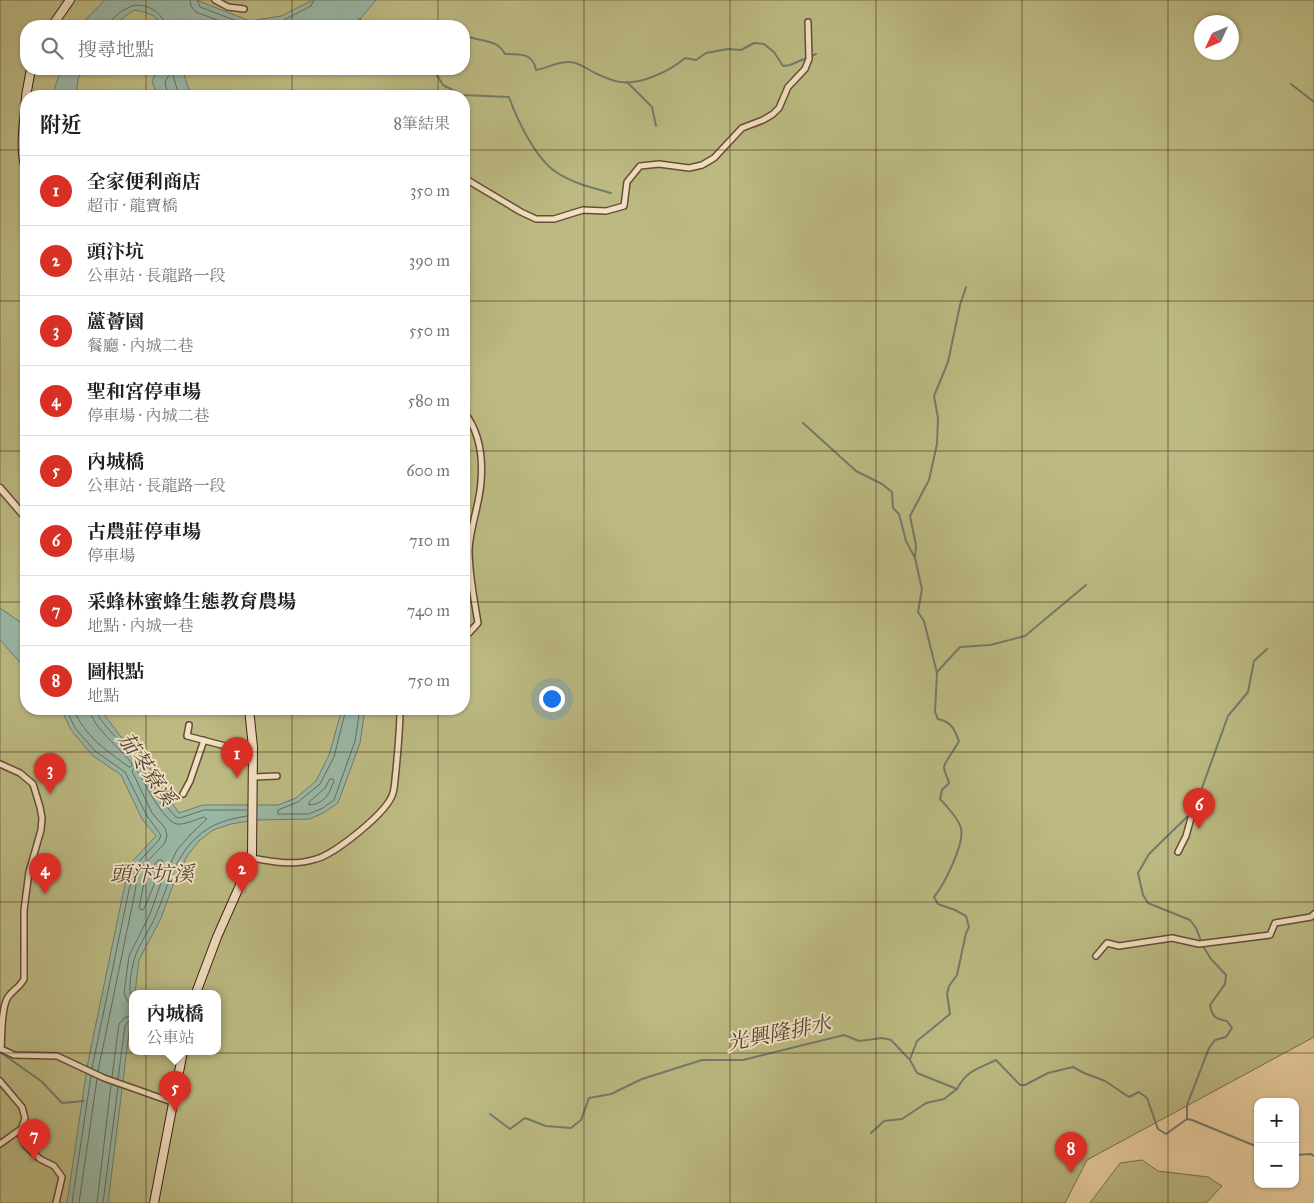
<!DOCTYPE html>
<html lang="zh-TW">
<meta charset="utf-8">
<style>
:root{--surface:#fff;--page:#f2f2f2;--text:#202124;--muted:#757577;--line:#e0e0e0;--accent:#d93025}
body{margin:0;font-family:"IM FELL Great Primer","Noto Serif TC",serif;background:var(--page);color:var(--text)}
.controls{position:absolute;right:15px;bottom:15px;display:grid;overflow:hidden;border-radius:10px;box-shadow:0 1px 4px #0004}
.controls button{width:45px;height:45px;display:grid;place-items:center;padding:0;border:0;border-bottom:1px solid var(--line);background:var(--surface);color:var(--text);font:25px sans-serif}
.compass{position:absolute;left:1194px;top:15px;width:45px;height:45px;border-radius:50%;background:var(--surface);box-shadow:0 1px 4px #0004;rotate:226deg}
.you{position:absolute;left:551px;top:698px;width:18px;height:18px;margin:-12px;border:4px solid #fff;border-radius:50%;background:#1a73e8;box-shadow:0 0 0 8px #1a73e833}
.badge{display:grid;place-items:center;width:32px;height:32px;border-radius:50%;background:var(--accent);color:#fff;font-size:16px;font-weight:700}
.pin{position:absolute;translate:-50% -41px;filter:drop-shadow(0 1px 2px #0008)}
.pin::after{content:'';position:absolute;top:26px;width:18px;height:15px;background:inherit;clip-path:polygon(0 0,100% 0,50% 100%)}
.popup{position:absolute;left:129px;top:990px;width:92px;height:65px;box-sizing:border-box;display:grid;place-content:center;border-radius:10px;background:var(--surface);filter:drop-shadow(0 1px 4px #0005);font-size:16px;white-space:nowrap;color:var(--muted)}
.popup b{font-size:19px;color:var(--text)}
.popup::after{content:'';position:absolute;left:50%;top:100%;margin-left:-10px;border:10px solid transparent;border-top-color:var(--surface)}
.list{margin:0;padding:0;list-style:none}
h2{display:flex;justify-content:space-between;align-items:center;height:65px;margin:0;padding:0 20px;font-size:21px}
h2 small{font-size:16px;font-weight:400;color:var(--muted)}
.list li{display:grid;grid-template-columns:32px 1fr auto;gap:15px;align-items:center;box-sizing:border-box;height:70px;padding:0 20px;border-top:1px solid var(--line)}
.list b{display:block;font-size:19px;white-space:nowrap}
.list p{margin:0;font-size:16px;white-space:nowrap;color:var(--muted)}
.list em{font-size:16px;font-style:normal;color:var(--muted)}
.icon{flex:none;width:28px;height:28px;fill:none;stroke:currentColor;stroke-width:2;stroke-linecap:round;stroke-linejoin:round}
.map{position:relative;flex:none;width:1314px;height:1203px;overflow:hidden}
.search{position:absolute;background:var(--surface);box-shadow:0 1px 4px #0004;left:20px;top:20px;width:450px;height:55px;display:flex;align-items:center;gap:12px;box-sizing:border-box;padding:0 18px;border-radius:20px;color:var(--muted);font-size:19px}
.panel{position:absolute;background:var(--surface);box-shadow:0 1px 4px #0004;left:20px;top:90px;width:450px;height:625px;border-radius:20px}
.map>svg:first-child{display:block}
.green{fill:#bcba82;stroke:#7a6e4b;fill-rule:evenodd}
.water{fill:#99b7a5;stroke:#727b6b}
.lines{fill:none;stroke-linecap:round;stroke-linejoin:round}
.shore{stroke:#686c5c;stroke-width:1}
.stream{stroke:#727b6b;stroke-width:2}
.minor-casing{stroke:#654d37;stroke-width:8}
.tertiary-casing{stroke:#654d37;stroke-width:9}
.secondary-casing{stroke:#382114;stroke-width:10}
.minor{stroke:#f3e0c2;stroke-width:5}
.tertiary{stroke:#f3e0c2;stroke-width:6}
.secondary{stroke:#f3e0c2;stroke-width:8}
.grid{fill:none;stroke:#382114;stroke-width:1;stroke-opacity:0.55}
.labels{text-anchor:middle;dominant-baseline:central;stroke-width:4;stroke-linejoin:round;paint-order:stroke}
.water-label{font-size:21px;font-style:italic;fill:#504638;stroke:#f3e0c2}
</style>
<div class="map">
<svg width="1314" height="1203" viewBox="0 0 1314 1203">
<rect width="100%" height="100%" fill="#ecd0a1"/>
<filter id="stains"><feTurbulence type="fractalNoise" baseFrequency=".004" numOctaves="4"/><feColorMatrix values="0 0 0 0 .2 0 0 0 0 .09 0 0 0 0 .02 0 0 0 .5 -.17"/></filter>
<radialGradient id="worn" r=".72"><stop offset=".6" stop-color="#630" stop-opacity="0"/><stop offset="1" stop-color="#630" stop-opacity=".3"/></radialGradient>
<g class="green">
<path d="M0,0h1314v1037l-227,123 -22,43h-1065zM1202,22h30v30h-30zM26,26h438v43h-438zM26,96h438v613h-438zM132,993h86v58h-86z"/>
<polygon points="1142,1160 1158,1171 1208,1177 1222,1186 1206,1203 1090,1203 1120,1163"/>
</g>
<g class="water">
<path d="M105,0h91l54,21 31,-5 32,-16h63l-22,26h-193c-5,-12 -15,-14 -27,-16l-22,16h-33z"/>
<polygon points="61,69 83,69 78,79 76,96 52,96"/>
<polygon points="158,69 187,69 183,71 191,96 157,96 152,81"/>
<polygon points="0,608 26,626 26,669 0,640"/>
<polygon points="61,709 100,709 121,737 137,751 149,767 157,782 179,813 203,805 278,805 296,798 316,781 329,755 342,709 365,709 360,743 338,803 325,812 310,819 255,820 231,824 213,830 199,841 187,856 172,888 161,918 139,960 135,993 132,993 132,1008 108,1203 67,1203 88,1062 124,889 127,877 126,868 156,836 142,819 121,775 92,755 71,730"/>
</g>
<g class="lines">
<g class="shore">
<polyline points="190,0 191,6 196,12 233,26"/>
<polyline points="197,0 200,7 250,26 282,21 311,6 314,0"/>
<path d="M109,26c1,-8 15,-17 23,-20 13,-4 32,7 33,20"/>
<polyline points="168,96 165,82 170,73 173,75 179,96"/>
<polyline points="66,709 75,728 95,751 125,772 147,816 161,835 159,840 131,870 132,877 129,890 92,1068"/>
<path d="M73,709c14,29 30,39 56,58h2l1,-3c-10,-15 -41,-37 -42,-55"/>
<path d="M96,709c2,14 29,36 39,47 15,19 23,43 41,61l4,1 24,-8h43"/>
<polyline points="346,709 334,757 320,784 298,802 278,810 278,814 309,814 323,808 334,800 355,741 360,709"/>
<path d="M330,779h3l1,2c-5,13 -9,23 -25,24v-3l16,-14z"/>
<polygon points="159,860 162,860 163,863 144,909 141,910 139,907 146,874"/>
<path d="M132,997c-5,-7 0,-28 2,-37 4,-15 16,-30 22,-45 11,-26 18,-57 40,-77 14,-14 32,-19 51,-22"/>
<path d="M98,1071l37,-179 3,-21 27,-28 2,-8 -2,-7 -13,-15 -20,-42 2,-3 5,5c6,11 25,49 38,51 8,1 20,-5 27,-7l3,2 -16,15 -14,16 -16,33 -11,31 -21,42 -5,37 3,7 5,4"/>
<polyline points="112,1077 119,1024 124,1018 132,1015"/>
<polyline points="118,1079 125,1026 128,1022 132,1022"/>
<polyline points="72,1203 91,1076"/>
<polyline points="79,1203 97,1079"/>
<polyline points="97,1203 111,1085"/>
<polyline points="103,1203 118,1087"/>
</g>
<g class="stream">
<polyline points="359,19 369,26"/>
<polyline points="442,26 446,26"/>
<path d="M464,35c14,7 33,3 41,19 15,0 28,-1 31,16 12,-2 22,-9 34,-8 8,0 17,7 25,11 7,3 17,8 25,9 21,3 50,-11 65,-24l11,2 10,-7 22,-4 13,1 13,-7 10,1 10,8 9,14 7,-1 26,-11"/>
<path d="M433,69l10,16 19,10 47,2c8,23 27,62 47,75 16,11 37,16 55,21"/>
<polyline points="627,82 652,107 656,126"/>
<polyline points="1291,84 1314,102"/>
<polyline points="803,423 856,471 882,484 892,492 893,508 899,514 906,541 915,558"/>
<polyline points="937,672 960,647 990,645 1025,636 1086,585"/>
<polyline points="0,1052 41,1081 62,1103 84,1101"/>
<path d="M910,1059l7,-18 33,-27 -3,-20 2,-8 8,-11 9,-42 3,-6 -3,-11 -11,-6 -17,-6 -4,-7c10,-12 31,-54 27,-69 -2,-8 -15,-23 -21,-29l2,-9 7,-7c-1,-5 -5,-11 -5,-16 1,-6 12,-19 15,-26 -5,-13 -8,-19 -21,-22l-3,-7 2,-39 -13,-52 -6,-9 4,-23 -7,-31 1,-13 -6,-29 19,-36 8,-36 1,-26 -4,-22 14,-34 12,-57 6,-18"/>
<path d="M490,1114l20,15 15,-11 21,8 25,2 10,-8 8,-22 22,-4 31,-15 60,-19h41l101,-25 15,6 23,-3 9,2 19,20 7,13 40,16c10,-19 21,-20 39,-29l24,25h5l23,-12 25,-6 11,6 21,8 24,16 10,-5 8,6 11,31 8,5 21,-15 5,1 66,27"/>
<path d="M1187,1119v-14l22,-57 6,-8 11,-3 6,-9 -5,-7c-11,-2 -15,-4 -17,-16l15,-21 1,-9 -15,-16 -8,-13 -7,-18 -6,-8 -42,-17 -5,-8 -5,-22 11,-19 45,-44 34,-94 20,-24 6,-31 13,-12"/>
<polyline points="871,1133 884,1121 902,1119 926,1103 944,1099 957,1089"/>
<polyline points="1295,1155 1311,1154 1314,1156"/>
</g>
<g class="minor-casing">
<g id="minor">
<polyline points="215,0 228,7 244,9"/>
<polyline points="464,178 521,212 536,219 554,219 583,210 606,211 624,206 627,182 640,166 659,164 689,168 702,165 714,158 742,128 763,120 773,114 779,108 788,87 805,69 809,59 808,22"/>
<path d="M464,412c15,19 19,45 17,69 -1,23 -11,45 -12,69 0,24 5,49 9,73l-9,10 -5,2"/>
<polyline points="189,725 187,736 233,748 253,747"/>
<path d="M0,764l20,9 13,11 7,23 2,11 -1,12 -12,42 -5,38v69c-4,8 -11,11 -16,18 -7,10 -6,39 -7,52l13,6 43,1 47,22 68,24"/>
<polyline points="252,777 277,776"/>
<polyline points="183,794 190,781 204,740"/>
<polyline points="1178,852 1186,836 1191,818"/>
<path d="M252,858c21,4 43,8 64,1 19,-5 72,-47 77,-66 2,-7 2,-16 3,-23 2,-21 4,-41 4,-61"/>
<polyline points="1096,956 1107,943 1119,946 1172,938 1199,944 1270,935 1275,923 1311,917 1314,914"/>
<polyline points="0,1081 22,1107 25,1118 20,1134 26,1146 40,1159 54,1166 62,1177 56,1203"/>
<polyline points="0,1144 21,1129"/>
</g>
</g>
<g class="tertiary-casing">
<polyline id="tertiary" points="0,488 26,518"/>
</g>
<g class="secondary-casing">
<g id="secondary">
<polyline points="52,26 70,0"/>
<polyline points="26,96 31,69"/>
<path d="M26,97c-1,23 -7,50 0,72"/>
<polyline points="196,993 217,937 252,858 253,747 249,709"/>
<polyline points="154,1203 183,1051"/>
</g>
</g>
<use href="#minor" class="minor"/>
<use href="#tertiary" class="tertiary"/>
<use href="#secondary" class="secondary"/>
</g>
<path class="grid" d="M146,0v26M292,0v26M438,0v26M584,0v1203M730,0v1203M876,0v1203M1022,0v1203M1168,0v1203M146,69v27M292,69v27M438,69v27M0,150h26M464,150h850M0,301h26M464,301h850M0,451h26M464,451h850M0,602h26M464,602h850M146,709v494M292,709v494M438,709v494M0,752h1314M0,902h1314M0,1053h1314"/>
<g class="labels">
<g class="water-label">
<text transform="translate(147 769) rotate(55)">茄苳寮溪</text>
<text x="152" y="874">頭汴坑溪</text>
<text transform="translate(779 1033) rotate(-11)">光興隆排水</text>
</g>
</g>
<rect width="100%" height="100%" filter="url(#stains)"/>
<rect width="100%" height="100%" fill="url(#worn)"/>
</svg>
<div class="controls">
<button>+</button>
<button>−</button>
</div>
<svg class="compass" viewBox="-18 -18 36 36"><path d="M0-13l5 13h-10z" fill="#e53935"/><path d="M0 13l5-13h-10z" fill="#757577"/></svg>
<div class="you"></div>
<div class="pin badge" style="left:237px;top:778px">1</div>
<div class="pin badge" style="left:242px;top:893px">2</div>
<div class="pin badge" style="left:50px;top:794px">3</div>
<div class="pin badge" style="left:45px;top:894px">4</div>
<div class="pin badge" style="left:175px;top:1112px">5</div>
<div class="popup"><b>內城橋</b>公車站</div>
<div class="pin badge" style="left:1199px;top:829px">6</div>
<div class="pin badge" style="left:34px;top:1160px">7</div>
<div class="pin badge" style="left:1071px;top:1173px">8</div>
<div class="search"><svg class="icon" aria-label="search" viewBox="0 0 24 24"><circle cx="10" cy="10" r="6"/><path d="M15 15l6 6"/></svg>搜尋地點</div>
<section class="panel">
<h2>附近<small>8筆結果</small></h2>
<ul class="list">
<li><span class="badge">1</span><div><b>全家便利商店</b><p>超市 · 龍寶橋</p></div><em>350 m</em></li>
<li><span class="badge">2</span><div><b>頭汴坑</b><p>公車站 · 長龍路一段</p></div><em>390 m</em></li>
<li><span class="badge">3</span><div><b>蘆薈園</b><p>餐廳 · 內城二巷</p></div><em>550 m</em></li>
<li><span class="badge">4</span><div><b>聖和宮停車場</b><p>停車場 · 內城二巷</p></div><em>580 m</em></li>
<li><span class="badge">5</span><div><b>內城橋</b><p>公車站 · 長龍路一段</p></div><em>600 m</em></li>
<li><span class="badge">6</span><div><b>古農莊停車場</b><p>停車場</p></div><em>710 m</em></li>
<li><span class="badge">7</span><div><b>采蜂林蜜蜂生態教育農場</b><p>地點 · 內城一巷</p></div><em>740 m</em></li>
<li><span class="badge">8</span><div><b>圖根點</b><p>地點</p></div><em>750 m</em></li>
</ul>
</section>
</div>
